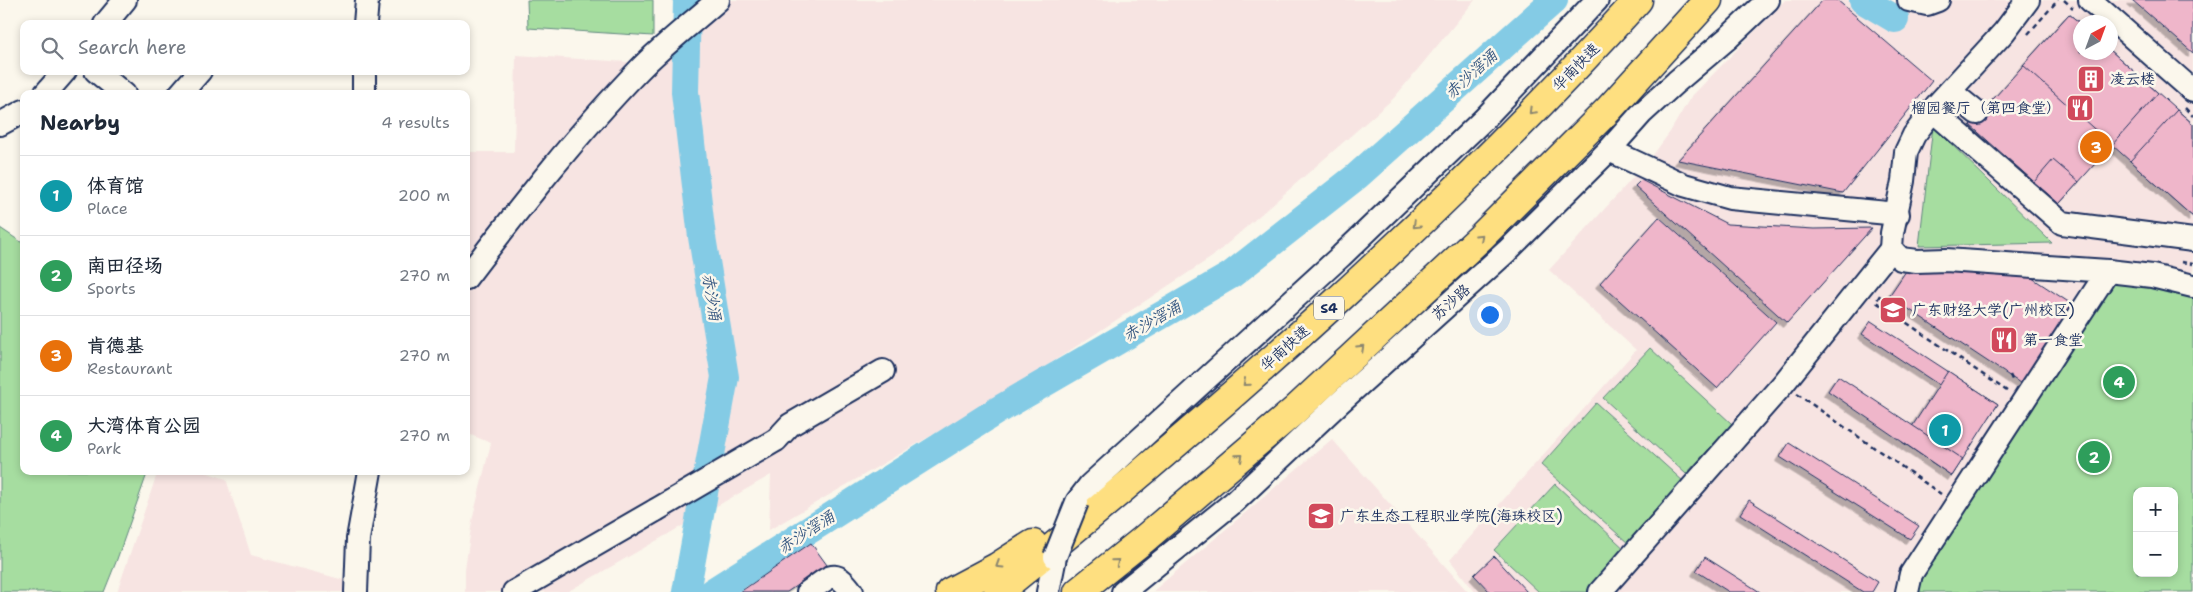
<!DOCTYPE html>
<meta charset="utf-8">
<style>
:root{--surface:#fff;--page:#f2f2f3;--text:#1f2937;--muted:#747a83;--line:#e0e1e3;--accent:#d1495b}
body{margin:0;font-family:"Shantell Sans","LXGW WenKai TC",sans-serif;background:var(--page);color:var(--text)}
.controls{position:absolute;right:15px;bottom:15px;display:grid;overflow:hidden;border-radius:10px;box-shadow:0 2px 8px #0003}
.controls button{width:45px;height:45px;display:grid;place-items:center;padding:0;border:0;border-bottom:1px solid var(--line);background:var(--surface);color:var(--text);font:25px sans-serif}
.compass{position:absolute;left:2073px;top:15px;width:45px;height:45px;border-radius:50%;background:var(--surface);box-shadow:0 2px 8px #0003;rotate:41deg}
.you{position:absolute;left:1489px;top:314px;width:18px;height:18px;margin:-12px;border:4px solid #fff;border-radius:50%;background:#1a73e8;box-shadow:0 0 0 8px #1a73e833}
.badge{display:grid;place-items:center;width:32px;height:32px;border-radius:50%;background:var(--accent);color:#fff;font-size:16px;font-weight:700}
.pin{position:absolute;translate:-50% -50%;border:2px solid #fff;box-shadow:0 1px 5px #0006}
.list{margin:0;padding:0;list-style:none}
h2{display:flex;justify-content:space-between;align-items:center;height:65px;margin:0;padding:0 20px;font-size:21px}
h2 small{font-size:16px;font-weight:400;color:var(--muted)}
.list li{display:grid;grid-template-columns:32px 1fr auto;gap:15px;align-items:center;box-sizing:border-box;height:80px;padding:0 20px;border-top:1px solid var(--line)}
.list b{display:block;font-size:19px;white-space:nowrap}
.list p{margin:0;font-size:16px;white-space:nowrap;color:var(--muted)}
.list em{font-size:16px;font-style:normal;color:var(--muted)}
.icon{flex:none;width:28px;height:28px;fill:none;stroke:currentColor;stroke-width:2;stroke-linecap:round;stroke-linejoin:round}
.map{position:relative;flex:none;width:2193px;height:592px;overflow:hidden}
.search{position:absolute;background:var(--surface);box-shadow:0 2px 8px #0003;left:20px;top:20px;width:450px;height:55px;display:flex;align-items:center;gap:12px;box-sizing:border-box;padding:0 18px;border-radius:10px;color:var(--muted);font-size:19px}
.panel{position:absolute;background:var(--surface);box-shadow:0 2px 8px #0003;left:20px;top:90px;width:450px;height:385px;border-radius:10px}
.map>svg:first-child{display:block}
.built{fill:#f7e4e2;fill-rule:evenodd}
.green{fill:#a6dda0;stroke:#60867f;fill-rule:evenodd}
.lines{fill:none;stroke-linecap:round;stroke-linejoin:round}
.river{stroke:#84cbe5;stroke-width:28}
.building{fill:#efb6ca;stroke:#1b2f5e;filter:url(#shadow)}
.minor-casing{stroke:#1b2f5e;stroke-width:26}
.highway-casing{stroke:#1b2f5e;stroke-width:31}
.path{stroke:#1b2f5e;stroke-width:2.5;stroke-dasharray:5 4;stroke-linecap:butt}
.minor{stroke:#fbf7ec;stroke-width:22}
.highway{stroke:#fedf80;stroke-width:28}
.minor-bridge-casing{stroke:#1b2f5e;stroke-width:26;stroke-linecap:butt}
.minor-bridge{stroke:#fbf7ec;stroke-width:22}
.oneway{stroke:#8c876f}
.labels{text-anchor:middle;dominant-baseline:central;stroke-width:5;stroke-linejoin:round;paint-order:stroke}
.shield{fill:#fbf7ec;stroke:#5e6b89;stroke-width:1}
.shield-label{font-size:14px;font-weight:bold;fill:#1b2f5e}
.street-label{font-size:15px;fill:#1b2f5e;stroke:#fbf7ec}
.poi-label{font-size:15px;fill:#1b2f5e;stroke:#fbf7ec;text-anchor:start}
.water-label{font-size:16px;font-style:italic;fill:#355680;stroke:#fbf7ec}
</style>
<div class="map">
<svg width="2193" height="592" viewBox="0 0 2193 592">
<defs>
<filter id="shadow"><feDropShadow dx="-4.5" dy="4.5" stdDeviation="0" flood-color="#0004"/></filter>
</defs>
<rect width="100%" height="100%" fill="#fbf7ec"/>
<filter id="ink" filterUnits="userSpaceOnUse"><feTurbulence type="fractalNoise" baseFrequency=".02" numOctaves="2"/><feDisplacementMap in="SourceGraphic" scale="10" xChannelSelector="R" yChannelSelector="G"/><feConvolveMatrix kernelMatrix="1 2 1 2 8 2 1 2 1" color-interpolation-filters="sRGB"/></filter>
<g filter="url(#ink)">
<g class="built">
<polygon points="699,0 1475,0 1394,98 1212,257 1013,388 769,530 771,475 567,592 465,592 465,570 472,521 491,443 466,433 466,152 514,152 516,55 628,62"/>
<path d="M1785,0h106l19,9 38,-9h245v592h-718l-25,-32 186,-210 -87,-80 101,-111 20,-27 20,-34zM2080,22h30v30h-30zM2137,491h37v82h-37z"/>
<polygon points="1332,439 1468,592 1152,592"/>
<polygon points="158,471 202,471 226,479 251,555 344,580 346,592 117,592"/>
</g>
<g class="green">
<polygon points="527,0 653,0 653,36 528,28"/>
<polygon points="1933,126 2052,243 1919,246"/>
<polygon points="0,228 24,244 24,471 148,471 116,562 104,592 0,592"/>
<path d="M2115,281l62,8 16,7v296h-289zM2137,491h37v82h-37z"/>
<polygon points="1650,348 1732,424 1686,474 1603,398"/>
<polygon points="1596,403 1684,482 1629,544 1541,465"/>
<polygon points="1555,484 1629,553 1592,592 1539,592 1494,550"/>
</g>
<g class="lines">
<g class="river">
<polyline points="1863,0 1895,19"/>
<polyline points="686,592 725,377 702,237 685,92 687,0"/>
<polyline points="712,592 998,410 1231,275 1357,176 1554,0"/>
</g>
</g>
<g class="building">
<polygon points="1823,0 1837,0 1932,81 1843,193 1678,160"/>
<polygon points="2132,0 2193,0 2193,53"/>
<polygon points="2069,14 2080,23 2080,52 2110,52 2110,50 2193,124 2193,217 2112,145 2059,204 1970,125"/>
<polygon points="2069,14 2080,23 2080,52 2110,52 2110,50 2158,93 2112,145 2023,65"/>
<polygon points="2177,110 2193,124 2193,217 2130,161"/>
<polygon points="2053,160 2079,182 2059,204 2034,182"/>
<polygon points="1641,180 1727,224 1814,229 1872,228 1787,323 1635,186"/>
<polygon points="1659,217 1776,322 1717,388 1600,283"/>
<polygon points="2020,270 2073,305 2023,385 1889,296 1906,271"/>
<polygon points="1871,321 1998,404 1989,418 1862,334"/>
<polygon points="1948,371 1998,404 1952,476 1902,442"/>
<polygon points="1838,376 1963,459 1952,476 1828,391"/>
<polygon points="1789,443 1919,526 1910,539 1780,457"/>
<polygon points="1749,500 1878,582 1872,592 1863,592 1740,514"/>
<polygon points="811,543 827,565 787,592 740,592"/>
<polygon points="1494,556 1527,592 1490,592 1474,575"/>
<polygon points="1705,557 1760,592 1729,592 1696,571"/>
</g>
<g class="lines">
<g class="minor-casing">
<g id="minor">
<polyline points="1909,0 1927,4 1938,0"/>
<polyline points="2028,0 2004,32 1936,106 1914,135 1906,152 1903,181 1892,233 1891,249 1901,259 1917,261 1946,260 2108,271 2152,276 2193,286"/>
<polyline points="2090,0 2193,91"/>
<polyline points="105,24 125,0"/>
<polyline points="365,24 367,0"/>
<polyline points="96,71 124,94"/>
<polyline points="1950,91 1977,113"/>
<polyline points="45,94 65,71"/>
<polyline points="180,94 200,71"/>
<polyline points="364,94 364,71"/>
<polyline points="1933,111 2062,223 2193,240"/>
<polyline points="0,124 24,111"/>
<polyline points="1609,150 1684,185 1730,198 1898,214"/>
<path d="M466,278c55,-72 110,-143 173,-208 24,-25 53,-47 79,-70"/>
<polyline points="776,440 790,425 883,371"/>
<polyline points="1077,502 1090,485 1341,256 1483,120 1597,0"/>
<polyline points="356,592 358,539 370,471"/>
<polyline points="514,592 656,510"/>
<path d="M808,592c22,-15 26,-25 44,0"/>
<polyline points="1048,592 1055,557"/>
<polyline points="1123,592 1234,502 1339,403 1507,251 1609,150 1641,114 1676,82 1729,37 1768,0"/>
<polyline points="1600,592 1783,384 1891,249"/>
<polyline points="1907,592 1911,574 2108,271"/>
</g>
</g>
<g class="highway-casing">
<g id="highway">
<polyline points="950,592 997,567 1033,544"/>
<path d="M998,592c225,-183 445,-377 640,-592"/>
<polyline points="1078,592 1143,540 1294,411 1481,237 1609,109 1708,0"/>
</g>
</g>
<g class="path">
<polyline points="2064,0 2073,8"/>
<polyline points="2028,34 2058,0"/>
<polyline points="2185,108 2193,116"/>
<polyline points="2181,262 2193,264"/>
<polyline points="1880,295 1876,302 2007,391"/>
<polyline points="2010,375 2013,382"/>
<polyline points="1797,394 1941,494"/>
</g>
<use href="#minor" class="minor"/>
<use href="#highway" class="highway"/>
<g class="minor-bridge-casing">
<g id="minor-bridge">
<polyline points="656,510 776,440"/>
<polyline points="1055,557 1077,502"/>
</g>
</g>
<use href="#minor-bridge" class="minor-bridge"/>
</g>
<defs><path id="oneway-chevron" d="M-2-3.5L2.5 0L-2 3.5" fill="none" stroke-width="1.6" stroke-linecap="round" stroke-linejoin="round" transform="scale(1.25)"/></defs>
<g class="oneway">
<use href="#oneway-chevron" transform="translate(1532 111) rotate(135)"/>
<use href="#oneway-chevron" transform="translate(1416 225) rotate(136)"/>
<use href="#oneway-chevron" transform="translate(1480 237) rotate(-43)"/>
<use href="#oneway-chevron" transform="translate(1361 348) rotate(-43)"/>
<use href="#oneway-chevron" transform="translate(1246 383) rotate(139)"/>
<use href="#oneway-chevron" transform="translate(1240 457) rotate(-41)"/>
<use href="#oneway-chevron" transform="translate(1116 562) rotate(-39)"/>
<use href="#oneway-chevron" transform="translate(999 565) rotate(148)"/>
</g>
</g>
<defs>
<g id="building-square" transform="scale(1.4375)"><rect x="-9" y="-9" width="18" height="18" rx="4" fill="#d1495b" stroke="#fbf7ec"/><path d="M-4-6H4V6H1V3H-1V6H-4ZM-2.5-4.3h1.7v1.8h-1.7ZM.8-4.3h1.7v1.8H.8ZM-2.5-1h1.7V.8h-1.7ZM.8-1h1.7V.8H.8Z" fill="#fff"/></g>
<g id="restaurant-square" transform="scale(1.4375)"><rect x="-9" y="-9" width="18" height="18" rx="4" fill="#d1495b" stroke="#fbf7ec"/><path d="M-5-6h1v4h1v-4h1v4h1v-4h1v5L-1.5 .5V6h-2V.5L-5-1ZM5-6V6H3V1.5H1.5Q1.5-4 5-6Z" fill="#fff"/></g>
<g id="university-square" transform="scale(1.4375)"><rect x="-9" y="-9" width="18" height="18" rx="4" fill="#d1495b" stroke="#fbf7ec"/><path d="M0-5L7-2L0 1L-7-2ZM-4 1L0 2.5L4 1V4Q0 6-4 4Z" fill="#fff"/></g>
</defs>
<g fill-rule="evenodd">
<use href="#building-square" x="2091" y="79"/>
<use href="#restaurant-square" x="2080" y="108"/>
<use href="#university-square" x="1893" y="310"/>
<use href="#restaurant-square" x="2004" y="340"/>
<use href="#university-square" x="1321" y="516"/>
</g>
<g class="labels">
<rect class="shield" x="1314" y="296.5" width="30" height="23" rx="4"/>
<g class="shield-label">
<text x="1329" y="308">S4</text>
</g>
<g class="street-label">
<text transform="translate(1576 67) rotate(-46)">华南快速</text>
<text transform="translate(1451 302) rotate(-42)">苏沙路</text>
<text transform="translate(1285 348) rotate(-42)">华南快速</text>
</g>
<g class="poi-label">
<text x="2110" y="79">凌云楼</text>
<text x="2061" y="108" text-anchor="end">榴园餐厅（第四食堂）</text>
<text x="1912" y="310">广东财经大学(广州校区)</text>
<text x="2023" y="340">第一食堂</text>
<text x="1340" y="516">广东生态工程职业学院(海珠校区)</text>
</g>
<g class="water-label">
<text transform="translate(1471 74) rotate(-42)">赤沙滘涌</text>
<text transform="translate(712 297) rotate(81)">赤沙涌</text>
<text transform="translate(1152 321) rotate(-30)">赤沙滘涌</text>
<text transform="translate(806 532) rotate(-33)">赤沙滘涌</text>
</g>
</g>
</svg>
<div class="controls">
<button>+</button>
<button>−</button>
</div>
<svg class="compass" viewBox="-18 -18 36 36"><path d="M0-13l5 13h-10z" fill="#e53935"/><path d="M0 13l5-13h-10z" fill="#747a83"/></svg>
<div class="you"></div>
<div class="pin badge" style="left:1945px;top:430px;background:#0f9aa8">1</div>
<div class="pin badge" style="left:2094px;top:457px;background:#2e9e5b">2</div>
<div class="pin badge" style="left:2096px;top:147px;background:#e8710a">3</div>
<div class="pin badge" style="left:2119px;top:382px;background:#2e9e5b">4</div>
<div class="search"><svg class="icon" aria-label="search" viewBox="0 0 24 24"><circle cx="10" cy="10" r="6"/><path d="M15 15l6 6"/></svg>Search here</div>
<section class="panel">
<h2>Nearby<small>4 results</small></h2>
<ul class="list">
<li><span class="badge" style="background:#0f9aa8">1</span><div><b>体育馆</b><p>Place</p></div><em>200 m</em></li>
<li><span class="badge" style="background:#2e9e5b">2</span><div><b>南田径场</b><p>Sports</p></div><em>270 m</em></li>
<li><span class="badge" style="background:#e8710a">3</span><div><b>肯德基</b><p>Restaurant</p></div><em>270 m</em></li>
<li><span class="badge" style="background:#2e9e5b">4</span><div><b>大湾体育公园</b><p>Park</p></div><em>270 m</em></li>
</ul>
</section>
</div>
